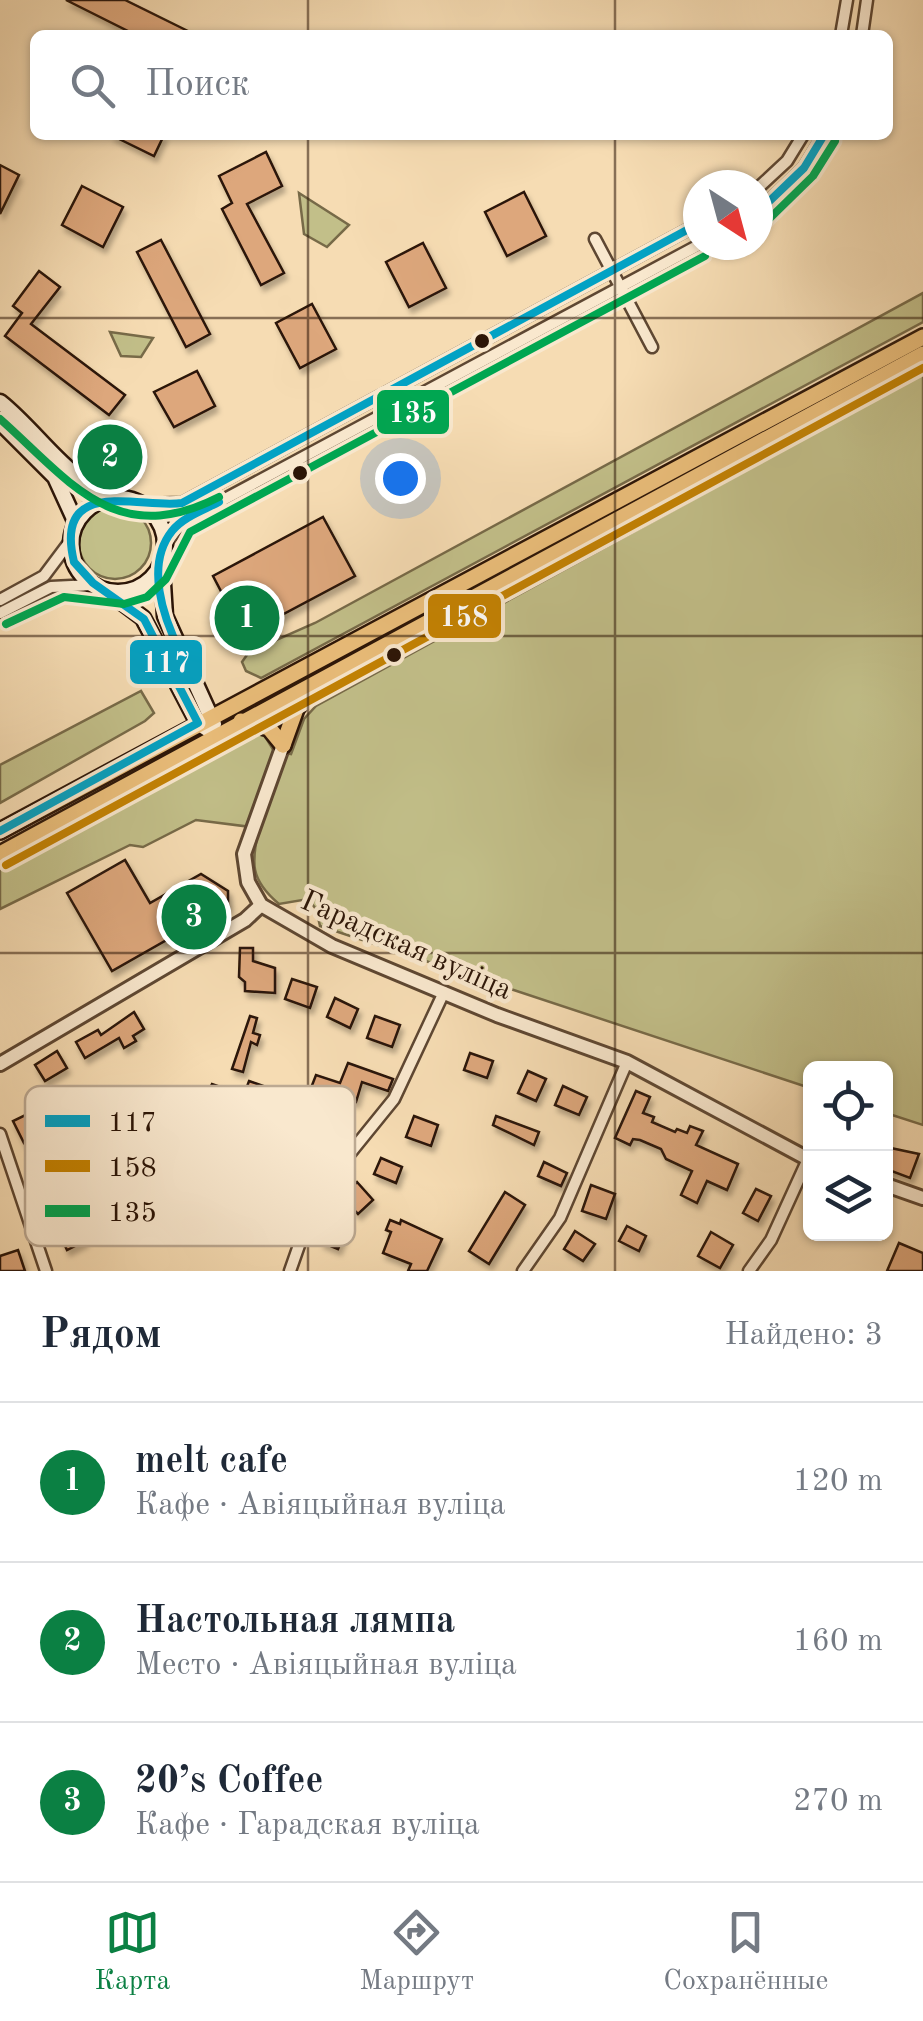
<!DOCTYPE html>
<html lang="ru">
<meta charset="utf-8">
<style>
:root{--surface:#fff;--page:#f6f6f7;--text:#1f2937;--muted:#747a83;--line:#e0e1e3;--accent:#0b8043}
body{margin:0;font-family:"Old Standard TT",serif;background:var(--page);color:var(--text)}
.controls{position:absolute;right:30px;bottom:30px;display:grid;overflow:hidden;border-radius:15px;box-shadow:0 2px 8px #0004}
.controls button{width:90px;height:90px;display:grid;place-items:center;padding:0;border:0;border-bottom:2px solid var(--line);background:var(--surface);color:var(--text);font:50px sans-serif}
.compass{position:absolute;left:683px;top:170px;width:90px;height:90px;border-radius:50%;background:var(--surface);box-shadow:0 2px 8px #0004;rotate:144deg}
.you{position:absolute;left:400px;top:478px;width:35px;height:35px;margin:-25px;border:8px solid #fff;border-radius:50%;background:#1a73e8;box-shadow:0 0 0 15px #1a73e833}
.badge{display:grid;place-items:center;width:65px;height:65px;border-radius:50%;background:var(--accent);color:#fff;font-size:32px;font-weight:700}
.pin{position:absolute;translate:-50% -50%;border:5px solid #fff;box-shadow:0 2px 10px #0006}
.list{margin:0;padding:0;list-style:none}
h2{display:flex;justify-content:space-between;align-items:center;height:130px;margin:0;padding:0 40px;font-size:42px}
h2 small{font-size:32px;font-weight:400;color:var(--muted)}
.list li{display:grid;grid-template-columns:65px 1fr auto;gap:30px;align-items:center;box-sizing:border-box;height:160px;padding:0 40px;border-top:2px solid var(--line)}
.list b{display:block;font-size:38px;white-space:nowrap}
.list p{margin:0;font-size:32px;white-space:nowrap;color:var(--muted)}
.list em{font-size:32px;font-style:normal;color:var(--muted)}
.icon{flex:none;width:55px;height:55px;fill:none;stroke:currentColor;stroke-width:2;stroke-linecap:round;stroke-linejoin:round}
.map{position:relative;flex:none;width:923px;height:1271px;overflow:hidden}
.search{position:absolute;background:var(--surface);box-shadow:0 2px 8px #0004;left:30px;right:30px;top:30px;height:110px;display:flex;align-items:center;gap:25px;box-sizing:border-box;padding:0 35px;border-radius:15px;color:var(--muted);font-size:38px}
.sheet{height:610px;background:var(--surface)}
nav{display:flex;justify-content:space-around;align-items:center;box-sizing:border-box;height:140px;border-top:2px solid var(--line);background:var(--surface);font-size:28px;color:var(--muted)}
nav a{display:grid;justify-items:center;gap:5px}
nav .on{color:var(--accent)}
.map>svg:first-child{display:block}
.green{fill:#c2bf89;stroke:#776a48;stroke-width:2.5}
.building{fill:#dda77c;stroke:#2c1507;stroke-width:2.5;filter:url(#shadow)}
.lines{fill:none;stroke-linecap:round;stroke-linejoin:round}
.minor-casing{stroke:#5e4732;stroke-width:15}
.tertiary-casing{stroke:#5e4732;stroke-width:18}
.secondary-casing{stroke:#2c1507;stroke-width:19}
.primary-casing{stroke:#2c1507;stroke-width:20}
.minor{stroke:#f9e8ce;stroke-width:10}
.tertiary{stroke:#f9e8ce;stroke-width:12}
.secondary{stroke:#f9e8ce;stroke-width:14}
.primary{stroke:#ebbe7a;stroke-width:15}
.bus-1-casing{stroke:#f9e8ce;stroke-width:15}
.bus-2-casing{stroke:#f9e8ce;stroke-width:15}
.bus-3-casing{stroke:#f9e8ce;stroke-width:15}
.bus-1{stroke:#02a2c4;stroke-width:8}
.bus-2{stroke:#c48202;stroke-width:8}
.bus-3{stroke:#00a651;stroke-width:8}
.grid{fill:none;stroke:#2c1507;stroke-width:2.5;stroke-opacity:0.55}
.bus-dot{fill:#2c1507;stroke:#f9e8ce;stroke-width:4}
.labels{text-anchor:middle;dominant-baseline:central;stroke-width:9;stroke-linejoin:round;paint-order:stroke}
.street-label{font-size:30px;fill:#2c1507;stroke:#f9e8ce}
.key{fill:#f9e8ce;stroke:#bca992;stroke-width:2.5}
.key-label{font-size:28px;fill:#2c1507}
.line-badge{stroke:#f9e8ce;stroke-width:4}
.badge-label{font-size:28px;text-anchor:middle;font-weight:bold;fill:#fff}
</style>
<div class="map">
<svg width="923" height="1271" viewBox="0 0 923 1271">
<defs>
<filter id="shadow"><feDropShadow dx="3" dy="5.5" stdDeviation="2.5" flood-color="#0004"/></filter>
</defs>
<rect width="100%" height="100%" fill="#f6dcb3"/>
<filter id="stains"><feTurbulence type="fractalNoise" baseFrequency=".002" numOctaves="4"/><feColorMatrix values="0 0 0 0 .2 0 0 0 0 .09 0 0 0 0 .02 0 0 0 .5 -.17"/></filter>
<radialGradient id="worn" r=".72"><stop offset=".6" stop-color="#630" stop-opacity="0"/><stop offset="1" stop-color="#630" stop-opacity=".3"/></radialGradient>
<g class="green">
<polygon points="299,193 349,225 327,247 304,234"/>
<polygon points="923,293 923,322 261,678 246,671 242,662 249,652 315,623"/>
<polygon points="110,332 153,338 141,357 121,356"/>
<path d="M923,373v752l-37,-12v-45h-76v20l-490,-162 -4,-17 -8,-10 -29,5c-29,-24 -28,-41 -20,-76l-63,-8 -53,27 -13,-2 -130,64v-45l242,-136 21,5 11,18 17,3 13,-35 12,-13z"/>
<circle cx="115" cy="543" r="36"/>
<polygon points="141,691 154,713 145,721 0,803 0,765"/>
</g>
<g class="building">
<polygon points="66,0 125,0 196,35 136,35"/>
<polygon points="111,135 164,135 154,156"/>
<polygon points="266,152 282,186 247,204 284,273 261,285 222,209 232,203 219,176"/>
<polygon points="0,165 19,175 0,214"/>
<polygon points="82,186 123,207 103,247 62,225"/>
<polygon points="524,192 546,236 507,256 485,212"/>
<polygon points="161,240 210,334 186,347 137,252"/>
<polygon points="423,243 446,288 409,307 386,262"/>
<polygon points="39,271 60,287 31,324 125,395 109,415 5,336 22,313 13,306"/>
<polygon points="312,304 336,349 300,368 276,323"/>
<polygon points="197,371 215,406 174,427 154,392"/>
<polygon points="323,517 355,576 244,635 213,576"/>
<polygon points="125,860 150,903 201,874 228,891 228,905 112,971 67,893"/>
<polygon points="240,948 253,948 253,961 275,968 275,993 245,991 245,982 239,977"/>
<polygon points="292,979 317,987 310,1008 285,999"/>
<polygon points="335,998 358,1009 350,1028 327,1017"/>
<polygon points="134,1012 144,1029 133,1036 136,1041 124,1048 119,1038 85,1058 76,1042 98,1030 101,1035"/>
<polygon points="250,1016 257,1018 253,1033 260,1035 257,1045 251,1042 243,1072 232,1069"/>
<polygon points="375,1016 400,1025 392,1047 367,1038"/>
<polygon points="57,1051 67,1068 45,1081 35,1065"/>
<polygon points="470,1053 493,1061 487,1078 464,1070"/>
<polygon points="348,1063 393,1079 388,1091 362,1082 356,1102 311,1088 316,1075 340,1083"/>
<polygon points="528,1071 546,1079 536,1101 518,1093"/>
<polygon points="249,1081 272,1089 264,1112 306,1126 299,1147 272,1143 267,1157 257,1154 264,1135 197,1115 212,1084 244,1095"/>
<polygon points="563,1086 587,1097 579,1115 555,1105"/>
<polygon points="636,1091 650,1097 643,1113 654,1117 652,1122 675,1132 677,1129 687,1133 690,1126 703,1131 696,1145 738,1164 727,1190 707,1181 697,1203 681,1195 692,1171 666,1159 661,1149 640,1140 633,1139 630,1145 615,1138"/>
<polygon points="40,1108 51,1130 24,1143 13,1121"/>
<polygon points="414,1116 438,1125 431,1146 406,1137"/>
<polygon points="496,1116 539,1132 534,1145 493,1125"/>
<polygon points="886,1147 919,1154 910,1178 886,1169"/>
<polygon points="381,1158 402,1167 396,1183 374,1174"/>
<polygon points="544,1162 567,1173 561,1186 538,1176"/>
<polygon points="357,1182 373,1200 358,1214 341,1197"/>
<polygon points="591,1185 615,1194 606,1219 582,1211"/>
<polygon points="756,1189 771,1196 758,1221 743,1213"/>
<polygon points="505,1192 525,1205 489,1264 469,1251"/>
<polygon points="331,1218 348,1225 338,1249 321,1242"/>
<polygon points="390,1220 400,1224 401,1220 442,1239 427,1271 408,1271 411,1264 383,1253 391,1232 386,1230"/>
<polygon points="77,1222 85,1241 67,1250 58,1230"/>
<polygon points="627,1226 646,1236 639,1251 619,1241"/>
<polygon points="575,1231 595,1244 583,1261 564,1249"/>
<polygon points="711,1232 733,1245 720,1268 698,1256"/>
<polygon points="899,1243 923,1253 923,1271 887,1271"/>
<polygon points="18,1250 25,1271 0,1271 0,1256"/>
</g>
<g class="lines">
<g class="minor-casing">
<g id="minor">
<polyline points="841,35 847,0"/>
<polyline points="862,35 867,0"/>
<polyline points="758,188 787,161 803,135"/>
<polyline points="758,212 804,168 824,135"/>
<polyline points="595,239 652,347"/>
<polyline points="142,504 182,503 698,224"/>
<polyline points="165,544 182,522 699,245"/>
<polyline points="0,600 44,576 71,540"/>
<polyline points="0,613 51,587 92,585"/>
<polyline points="0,1134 46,1271"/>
<polyline points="290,1271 317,1194 394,1099 444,992"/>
<polyline points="523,1271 560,1218 627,1062"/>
<polyline points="749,1271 771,1240 808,1159"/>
</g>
</g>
<g class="tertiary-casing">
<g id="tertiary">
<polyline points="283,745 244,854 248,882 261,905 332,946 497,1015 627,1062 810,1160"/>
<polyline points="0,1064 245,920 261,905"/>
<polyline points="886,1185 923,1198"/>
</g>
</g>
<g class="secondary-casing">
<g id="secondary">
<path d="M0,402c39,31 66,79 115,95"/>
<polyline points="0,422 55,477 76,523"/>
<circle cx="118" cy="545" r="47"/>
<polyline points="162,567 165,616 214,724"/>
<polyline points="107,591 143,618 198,723 216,735"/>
</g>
</g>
<g class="primary-casing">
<g id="primary">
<polyline points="241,721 269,728 283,745"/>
<polyline points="283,745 296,709 309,691"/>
<polyline points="0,831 923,337"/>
<polyline points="0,854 923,354"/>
</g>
</g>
<use href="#minor" class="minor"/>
<use href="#tertiary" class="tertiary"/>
<use href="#secondary" class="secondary"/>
<use href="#primary" class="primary"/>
<g class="bus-1-casing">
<g id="bus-1">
<polyline points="758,212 804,168 824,135"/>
<path d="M180,651c-17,-34 -35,-86 -8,-120 11,-14 32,-21 47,-29"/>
<path d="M0,831l198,-108 -54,-104 -51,-36 -19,-21c-21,-87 66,-53 108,-59l516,-279"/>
</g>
</g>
<g class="bus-2-casing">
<polyline id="bus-2" points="6,865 923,368"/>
</g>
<g class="bus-3-casing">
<g id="bus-3">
<polyline points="767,221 813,176 835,141"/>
<path d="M0,419c69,61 115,131 219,78"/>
<polyline points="6,624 64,597 124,604 147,597 166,579 190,532 705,256"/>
</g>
</g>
<use href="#bus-1" class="bus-1"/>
<use href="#bus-2" class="bus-2"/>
<use href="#bus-3" class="bus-3"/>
</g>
<path class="grid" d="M308,0v35M615,0v35M308,135v1136M615,135v1136M0,318h923M0,636h923M0,953h923"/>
<g class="bus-dot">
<circle cx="482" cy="341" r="9"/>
<circle cx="300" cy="473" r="9"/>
<circle cx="394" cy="655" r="9"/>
</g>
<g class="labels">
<g class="street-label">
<text transform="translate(406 946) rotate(24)">Гарадская вуліца</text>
</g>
</g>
<rect x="25" y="1086" width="330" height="160" rx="15" class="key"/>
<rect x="45" y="1115" width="45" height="12" fill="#02a2c4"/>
<rect x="45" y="1160" width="45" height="12" fill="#c48202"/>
<rect x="45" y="1205" width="45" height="12" fill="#00a651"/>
<g class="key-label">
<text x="108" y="1131">117</text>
<text x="108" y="1176">158</text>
<text x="108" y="1221">135</text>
</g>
<g class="line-badge">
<rect x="375" y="388" width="76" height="48" rx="10" fill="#00a651"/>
<rect x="426" y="592" width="77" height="48" rx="10" fill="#c48202"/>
<rect x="128" y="638" width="76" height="48" rx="10" fill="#02a2c4"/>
</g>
<g class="badge-label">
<text x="413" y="422">135</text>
<text x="464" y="626">158</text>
<text x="166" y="672">117</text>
</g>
<rect width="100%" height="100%" filter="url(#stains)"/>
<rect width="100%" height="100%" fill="url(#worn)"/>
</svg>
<div class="controls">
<button><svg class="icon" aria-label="locate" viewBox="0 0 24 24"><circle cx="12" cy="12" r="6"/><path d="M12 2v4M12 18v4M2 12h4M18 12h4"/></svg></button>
<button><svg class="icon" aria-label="layers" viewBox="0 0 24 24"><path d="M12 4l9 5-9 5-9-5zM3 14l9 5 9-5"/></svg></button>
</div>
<svg class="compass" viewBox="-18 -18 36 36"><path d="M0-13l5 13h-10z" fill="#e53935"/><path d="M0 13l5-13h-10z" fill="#747a83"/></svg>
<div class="you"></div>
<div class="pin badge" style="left:247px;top:618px">1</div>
<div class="pin badge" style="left:110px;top:457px">2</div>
<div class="pin badge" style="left:194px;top:917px">3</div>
<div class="search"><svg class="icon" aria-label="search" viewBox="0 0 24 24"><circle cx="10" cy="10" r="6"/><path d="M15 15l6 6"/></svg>Поиск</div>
</div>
<section class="sheet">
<h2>Рядом<small>Найдено: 3</small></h2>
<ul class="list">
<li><span class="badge">1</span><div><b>melt cafe</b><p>Кафе · Авіяцыйная вуліца</p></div><em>120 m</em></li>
<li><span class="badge">2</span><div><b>Настольная лямпа</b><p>Место · Авіяцыйная вуліца</p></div><em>160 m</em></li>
<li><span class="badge">3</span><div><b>20’s Coffee</b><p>Кафе · Гарадская вуліца</p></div><em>270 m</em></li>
</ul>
</section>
<nav>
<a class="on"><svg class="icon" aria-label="map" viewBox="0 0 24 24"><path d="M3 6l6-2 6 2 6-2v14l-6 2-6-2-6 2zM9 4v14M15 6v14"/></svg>Карта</a>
<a><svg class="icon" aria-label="directions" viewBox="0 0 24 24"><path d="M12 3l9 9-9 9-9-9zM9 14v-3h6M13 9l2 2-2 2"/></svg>Маршрут</a>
<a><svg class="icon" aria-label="saved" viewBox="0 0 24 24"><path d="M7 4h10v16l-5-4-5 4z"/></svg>Сохранённые</a>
</nav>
